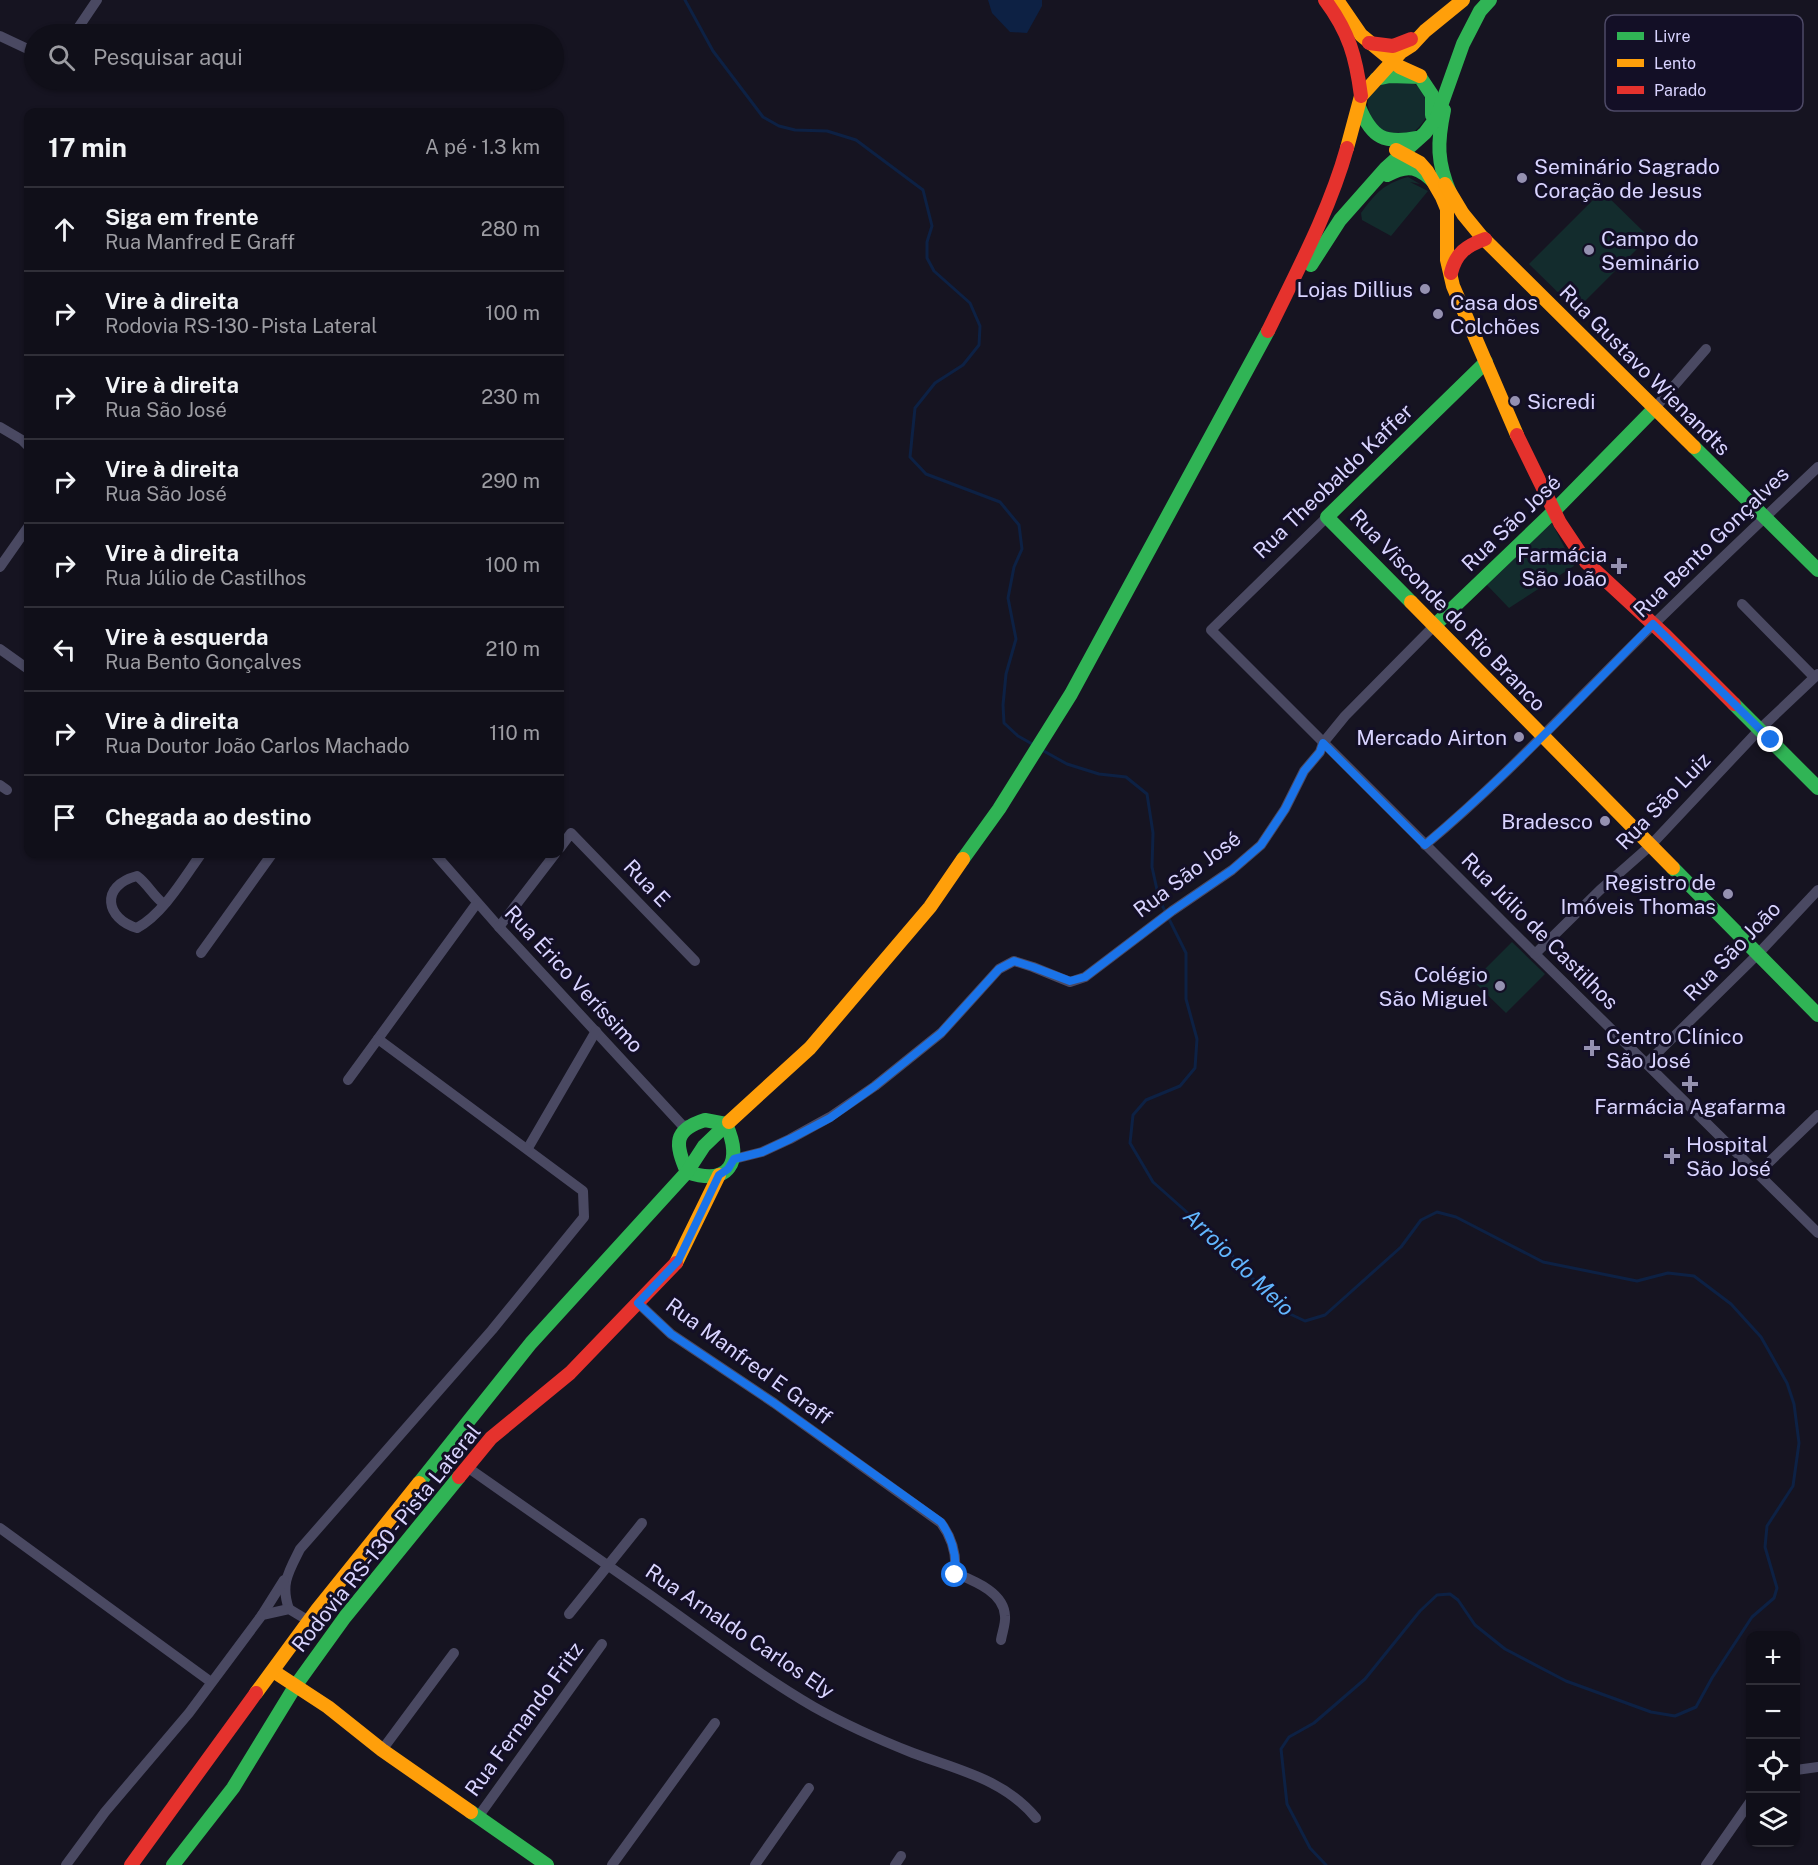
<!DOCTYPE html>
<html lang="pt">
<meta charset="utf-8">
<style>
:root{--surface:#100f19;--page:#191822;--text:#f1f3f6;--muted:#9c9ca2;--line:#302f38}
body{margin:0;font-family:"Public Sans",sans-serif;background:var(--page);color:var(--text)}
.controls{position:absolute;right:18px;bottom:18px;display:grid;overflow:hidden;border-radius:12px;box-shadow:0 2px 4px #0004}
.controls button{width:54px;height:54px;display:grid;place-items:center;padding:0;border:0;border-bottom:2px solid var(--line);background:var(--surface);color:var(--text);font:30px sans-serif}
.stop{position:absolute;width:18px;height:18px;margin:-14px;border:4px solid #1a73e8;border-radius:50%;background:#fff}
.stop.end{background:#1a73e8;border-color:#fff;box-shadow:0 2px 6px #0008}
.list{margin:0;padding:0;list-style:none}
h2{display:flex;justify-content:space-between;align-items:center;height:78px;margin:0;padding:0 24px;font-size:26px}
h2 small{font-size:20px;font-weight:400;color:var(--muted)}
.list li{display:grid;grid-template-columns:39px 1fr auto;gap:18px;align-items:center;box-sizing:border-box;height:84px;padding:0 24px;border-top:2px solid var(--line)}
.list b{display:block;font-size:22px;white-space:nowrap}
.list p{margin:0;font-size:20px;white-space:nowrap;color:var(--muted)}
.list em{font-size:20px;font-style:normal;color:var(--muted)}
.icon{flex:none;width:33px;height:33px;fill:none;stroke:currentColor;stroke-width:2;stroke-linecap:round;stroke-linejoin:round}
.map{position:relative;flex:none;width:1818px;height:1865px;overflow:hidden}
.search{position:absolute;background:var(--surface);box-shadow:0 2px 4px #0004;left:24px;top:24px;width:540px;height:66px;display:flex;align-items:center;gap:15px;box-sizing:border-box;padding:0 21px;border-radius:33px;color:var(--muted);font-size:22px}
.panel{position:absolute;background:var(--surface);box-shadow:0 2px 4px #0004;left:24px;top:108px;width:540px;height:750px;border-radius:12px}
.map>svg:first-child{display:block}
.green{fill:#132c2d}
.water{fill:#0d2144}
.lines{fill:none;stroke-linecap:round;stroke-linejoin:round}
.stream{stroke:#0d2144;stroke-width:3}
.street{stroke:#4a4962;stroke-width:10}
.fast{stroke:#30b455;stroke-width:14}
.slow{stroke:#ff9f0a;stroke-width:14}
.jam{stroke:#e5322d;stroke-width:14}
.route{stroke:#1a73e8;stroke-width:8}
.poi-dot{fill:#9591b1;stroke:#130f26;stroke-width:2}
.labels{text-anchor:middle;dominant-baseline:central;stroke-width:6;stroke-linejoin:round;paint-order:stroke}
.poi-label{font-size:21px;fill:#d9d4ff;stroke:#130f26;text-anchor:start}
.street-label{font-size:21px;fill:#d9d4ff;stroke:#130f26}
.water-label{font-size:22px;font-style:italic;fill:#62b6ff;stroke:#130f26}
.key{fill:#130f26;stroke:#4e4a67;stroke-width:1.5}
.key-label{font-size:16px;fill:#d9d4ff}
</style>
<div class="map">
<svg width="1818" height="1865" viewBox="0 0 1818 1865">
<rect width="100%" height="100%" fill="#161421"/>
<g class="green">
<path d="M1400,76l23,13 5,26c-18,26 -21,23 -50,15 -19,-34 -11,-40 22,-54z"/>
<path d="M1408,177l12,7 -10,-2 18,9 -37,45 -29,-16 -1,-7c15,-20 22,-29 47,-36z"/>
<polygon points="1602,191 1649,237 1576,310 1529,264"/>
<polygon points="1552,523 1574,566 1509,608 1485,583"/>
<polygon points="1512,942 1545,974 1506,1013 1473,981"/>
</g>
<polygon class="water" points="988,0 1042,0 1042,6 1027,33 1010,32 992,13"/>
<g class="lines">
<g class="stream">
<polyline points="685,0 713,51 763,117 779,126 795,130 827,131 856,140 923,190 932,226 927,242 927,258 934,271 970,303 980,326 979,345 963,365 935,383 915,408 910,457 926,474 1000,502 1019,525 1022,549 1014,567 1008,598 1016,639 1006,674 1003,705 1004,723 1018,736 1034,745"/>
<polyline points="1042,750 1067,764 1099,774 1126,777 1147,794 1153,833 1152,867 1159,899 1186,953 1186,999 1197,1039 1195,1068 1180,1086 1146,1100 1133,1115 1130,1143 1153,1182 1226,1247 1247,1275 1282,1298 1290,1314 1305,1321 1325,1315 1401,1247 1421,1220 1437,1212 1456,1217 1543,1262 1637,1281 1668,1273 1694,1276 1731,1304 1761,1337 1787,1383 1794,1404 1799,1443 1793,1486 1767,1526 1765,1547 1777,1588 1774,1598 1752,1617 1712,1678 1696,1707 1675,1716 1651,1712 1566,1681 1505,1649 1475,1625 1458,1600 1450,1594 1437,1595 1420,1611 1365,1679 1314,1723 1289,1737 1281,1749 1287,1804 1310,1848 1326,1865"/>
</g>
<g class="street">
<polyline points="74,34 97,0"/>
<polyline points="0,36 34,52"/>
<polyline points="1654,409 1706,349"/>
<polyline points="0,427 22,440 28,446"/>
<polyline points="1327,517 1211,630 1535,954 1818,1233"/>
<polyline points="0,567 28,527"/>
<polyline points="1742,604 1814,677"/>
<polyline points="0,649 28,669"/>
<polyline points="0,785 7,790"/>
<path d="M1425,845c82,-68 153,-147 229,-221 54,-53 109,-105 164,-157"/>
<polyline points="560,848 571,833 695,961"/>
<polyline points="435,854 499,927 682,1125 688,1126"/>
<path d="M164,904c-11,-8 -16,-20 -27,-28 -38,10 -31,43 0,52 26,-14 47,-50 64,-74"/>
<polyline points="499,927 555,854"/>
<polyline points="201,953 272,854"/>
<polyline points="1535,954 1600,890 1650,846 1760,729 1818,674"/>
<polyline points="1647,1063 1757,955 1818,890"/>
<polyline points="348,1080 477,903"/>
<polyline points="528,1148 596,1031"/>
<polyline points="734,1159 762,1152 790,1139 830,1117 875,1086 941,1033 999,969 1014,961 1033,967 1070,982 1085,977 1172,911 1232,870 1261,845 1285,809 1304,771 1320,752 1323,743 1345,716 1434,626"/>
<polyline points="1758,1173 1818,1115"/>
<path d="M638,1303l33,31 103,69 167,120c12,16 16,33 14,52"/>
<path d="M467,1467c62,43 124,86 186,130 53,38 105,77 161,110 32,18 66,33 99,46 45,17 91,26 123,65"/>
<polyline points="0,1528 211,1682"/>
<path d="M955,1573c19,8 49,19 50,43 1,7 -3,17 -4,24"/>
<path d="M289,1609c-9,-25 0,-38 11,-60l192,-219 92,-113 -1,-26 -205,-152"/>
<polyline points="569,1614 642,1523"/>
<polyline points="262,1615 284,1580"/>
<polyline points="382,1750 454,1653"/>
<polyline points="1796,1770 1818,1767"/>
<polyline points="478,1817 602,1644"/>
<polyline points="66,1865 105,1812 189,1713 262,1615 289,1609 309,1621"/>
<polyline points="612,1865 715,1723"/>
<polyline points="755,1865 809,1788"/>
<polyline points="895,1865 901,1856"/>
<polyline points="1706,1865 1750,1802"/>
</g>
<g class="fast">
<polyline points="1376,79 1390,76 1420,77 1432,95 1432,115"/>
<path d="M1359,107c13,31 25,37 58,31"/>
<path d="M1444,110c-7,33 -7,52 6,83"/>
<path d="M1387,175c22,-12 32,-8 49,9"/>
<polyline points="1311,265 1340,220 1386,168 1425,133 1437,117 1463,44 1480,11 1490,0"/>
<polyline points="1694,447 1818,570"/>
<polyline points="1411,602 1327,517 1486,362"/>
<polyline points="1434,626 1553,512 1654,409"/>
<polyline points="1734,704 1818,788"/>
<polyline points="963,859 999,809 1071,694 1268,331"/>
<polyline points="1673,868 1818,1015"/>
<path d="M705,1120l21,4c17,38 4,62 -39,48 -12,-28 -14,-42 18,-52z"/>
<polyline points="419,1483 531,1343 687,1172 704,1146 729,1122"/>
<polyline points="471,1812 547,1865"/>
<polyline points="173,1865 233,1788 296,1685 345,1617 459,1477"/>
</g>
<g class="slow">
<polyline points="1337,0 1361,35 1400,67 1420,76"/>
<polyline points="1347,148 1361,96 1401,52 1412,45 1425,31 1463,0"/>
<polyline points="1396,150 1420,163 1427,171 1442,197 1447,209 1447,260 1453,286 1517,435"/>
<polyline points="1445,184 1463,214 1481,236 1694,447"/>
<polyline points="1411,602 1673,868"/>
<polyline points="729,1122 810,1048 930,907 963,859"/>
<polyline points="676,1263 719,1175"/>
<polyline points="273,1671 328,1707 382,1750 471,1812"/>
<polyline points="256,1693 317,1610 419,1483"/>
</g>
<g class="jam">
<path d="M1325,0c24,32 31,57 36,96"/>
<polyline points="1369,43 1393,46 1411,39"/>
<path d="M1451,273c5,-20 15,-27 34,-34"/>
<path d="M1268,331c29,-60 61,-119 79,-183"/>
<polyline points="1517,435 1560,523 1586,562 1666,636 1734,704"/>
<polyline points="459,1477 491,1438 570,1373 676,1263"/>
<polyline points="131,1865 256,1693"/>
</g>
</g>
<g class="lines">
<path class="route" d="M955,1575c2,-19 -2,-36 -14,-53l-167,-119 -103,-69 -33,-31 40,-42 41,-86 9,-6 6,-10 28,-7 28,-13 40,-21 45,-32 66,-53 58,-64 15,-8 19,6 37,14 15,-4 87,-66 60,-41 29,-25 24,-36 19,-38 16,-19 3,-9 102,102c81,-68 154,-146 228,-221l118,116"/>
</g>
<g class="poi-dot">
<circle cx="1522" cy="178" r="6"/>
<circle cx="1589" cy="250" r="6"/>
<circle cx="1425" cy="289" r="6"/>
<circle cx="1438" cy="314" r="6"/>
<circle cx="1515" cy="401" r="6"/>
<path d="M1616 557h6v6h6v6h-6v6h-6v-6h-6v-6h6z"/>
<circle cx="1519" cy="737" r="6"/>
<circle cx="1605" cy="821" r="6"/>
<circle cx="1728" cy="894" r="6"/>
<circle cx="1500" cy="986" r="6"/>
<path d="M1589 1039h6v6h6v6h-6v6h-6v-6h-6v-6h6z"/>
<path d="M1687 1075h6v6h6v6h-6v6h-6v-6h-6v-6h6z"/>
<path d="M1669 1147h6v6h6v6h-6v6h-6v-6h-6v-6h6z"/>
</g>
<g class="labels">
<g class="poi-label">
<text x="1534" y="166">Seminário Sagrado<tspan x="1534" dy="24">Coração de Jesus</tspan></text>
<text x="1601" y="238">Campo do<tspan x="1601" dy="24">Seminário</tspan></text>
<text x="1413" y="289" text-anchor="end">Lojas Dillius</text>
<text x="1450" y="302">Casa dos<tspan x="1450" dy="24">Colchões</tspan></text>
<text x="1527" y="401">Sicredi</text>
<text x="1607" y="554" text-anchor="end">Farmácia<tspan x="1607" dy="24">São João</tspan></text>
<text x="1507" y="737" text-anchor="end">Mercado Airton</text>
<text x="1593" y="821" text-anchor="end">Bradesco</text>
<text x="1716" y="882" text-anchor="end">Registro de<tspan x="1716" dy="24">Imóveis Thomas</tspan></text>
<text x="1488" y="974" text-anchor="end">Colégio<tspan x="1488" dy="24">São Miguel</tspan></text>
<text x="1606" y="1036">Centro Clínico<tspan x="1606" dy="24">São José</tspan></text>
<text x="1690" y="1106" text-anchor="middle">Farmácia Agafarma</text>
<text x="1686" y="1144">Hospital<tspan x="1686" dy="24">São José</tspan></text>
</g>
<g class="street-label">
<text transform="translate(1645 370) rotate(45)">Rua Gustavo Wienandts</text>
<text transform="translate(1333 481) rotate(-44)">Rua Theobaldo Kaffer</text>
<text transform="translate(1511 523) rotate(-44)">Rua São José</text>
<text transform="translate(1711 542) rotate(-44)">Rua Bento Gonçalves</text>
<text transform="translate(1448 610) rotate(46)">Rua Visconde do Rio Branco</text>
<text transform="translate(1663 801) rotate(-46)">Rua São Luiz</text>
<text transform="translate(1187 874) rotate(-37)">Rua São José</text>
<text transform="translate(647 883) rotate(46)">Rua E</text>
<text transform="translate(1540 931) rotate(45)">Rua Júlio de Castilhos</text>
<text transform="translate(1732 951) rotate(-46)">Rua São João</text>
<text transform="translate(574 979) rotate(47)">Rua Érico Veríssimo</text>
<text transform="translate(749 1361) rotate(36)">Rua Manfred E Graff</text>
<text transform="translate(386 1538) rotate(-51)">Rodovia RS-130 - Pista Lateral</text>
<text transform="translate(740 1631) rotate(34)">Rua Arnaldo Carlos Ely</text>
<text transform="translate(524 1719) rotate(-54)">Rua Fernando Fritz</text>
</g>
<g class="water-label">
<text transform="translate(1239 1262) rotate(44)">Arroio do Meio</text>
</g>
</g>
<rect x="1605" y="15" width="198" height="96" rx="9" class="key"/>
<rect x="1617" y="32" width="27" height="8" fill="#30b455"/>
<rect x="1617" y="59" width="27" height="8" fill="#ff9f0a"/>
<rect x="1617" y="86" width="27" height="8" fill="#e5322d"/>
<g class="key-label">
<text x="1654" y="42">Livre</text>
<text x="1654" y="69">Lento</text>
<text x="1654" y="96">Parado</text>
</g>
</svg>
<div class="controls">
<button>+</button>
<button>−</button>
<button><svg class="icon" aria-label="locate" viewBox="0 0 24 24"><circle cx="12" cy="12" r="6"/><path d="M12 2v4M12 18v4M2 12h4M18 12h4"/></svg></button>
<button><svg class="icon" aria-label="layers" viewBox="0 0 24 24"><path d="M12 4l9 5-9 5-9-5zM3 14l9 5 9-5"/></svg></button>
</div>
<div class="stop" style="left:955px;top:1575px"></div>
<div class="stop end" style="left:1771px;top:740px"></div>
<div class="search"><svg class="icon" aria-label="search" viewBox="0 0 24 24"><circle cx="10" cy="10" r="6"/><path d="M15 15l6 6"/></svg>Pesquisar aqui</div>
<section class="panel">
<h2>17 min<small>A pé · 1.3 km</small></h2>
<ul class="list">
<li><svg class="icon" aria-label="ahead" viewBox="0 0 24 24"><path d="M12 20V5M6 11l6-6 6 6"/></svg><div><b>Siga em frente</b><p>Rua Manfred E Graff</p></div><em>280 m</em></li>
<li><svg class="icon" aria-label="right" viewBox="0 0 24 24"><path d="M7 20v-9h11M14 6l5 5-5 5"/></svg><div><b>Vire à direita</b><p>Rodovia RS-130 - Pista Lateral</p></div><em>100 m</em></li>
<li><svg class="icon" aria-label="right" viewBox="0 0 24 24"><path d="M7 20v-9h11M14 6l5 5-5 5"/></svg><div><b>Vire à direita</b><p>Rua São José</p></div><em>230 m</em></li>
<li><svg class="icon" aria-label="right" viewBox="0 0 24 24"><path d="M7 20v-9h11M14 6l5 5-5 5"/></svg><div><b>Vire à direita</b><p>Rua São José</p></div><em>290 m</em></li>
<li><svg class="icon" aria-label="right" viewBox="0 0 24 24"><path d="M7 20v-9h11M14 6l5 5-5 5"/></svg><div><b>Vire à direita</b><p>Rua Júlio de Castilhos</p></div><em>100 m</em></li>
<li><svg class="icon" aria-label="left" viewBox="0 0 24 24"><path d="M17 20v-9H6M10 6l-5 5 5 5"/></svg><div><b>Vire à esquerda</b><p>Rua Bento Gonçalves</p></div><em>210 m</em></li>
<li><svg class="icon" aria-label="right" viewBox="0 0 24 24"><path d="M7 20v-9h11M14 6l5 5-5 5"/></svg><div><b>Vire à direita</b><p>Rua Doutor João Carlos Machado</p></div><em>110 m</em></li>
<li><svg class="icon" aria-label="arrive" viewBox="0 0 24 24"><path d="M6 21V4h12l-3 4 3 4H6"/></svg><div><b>Chegada ao destino</b></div></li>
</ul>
</section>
</div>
